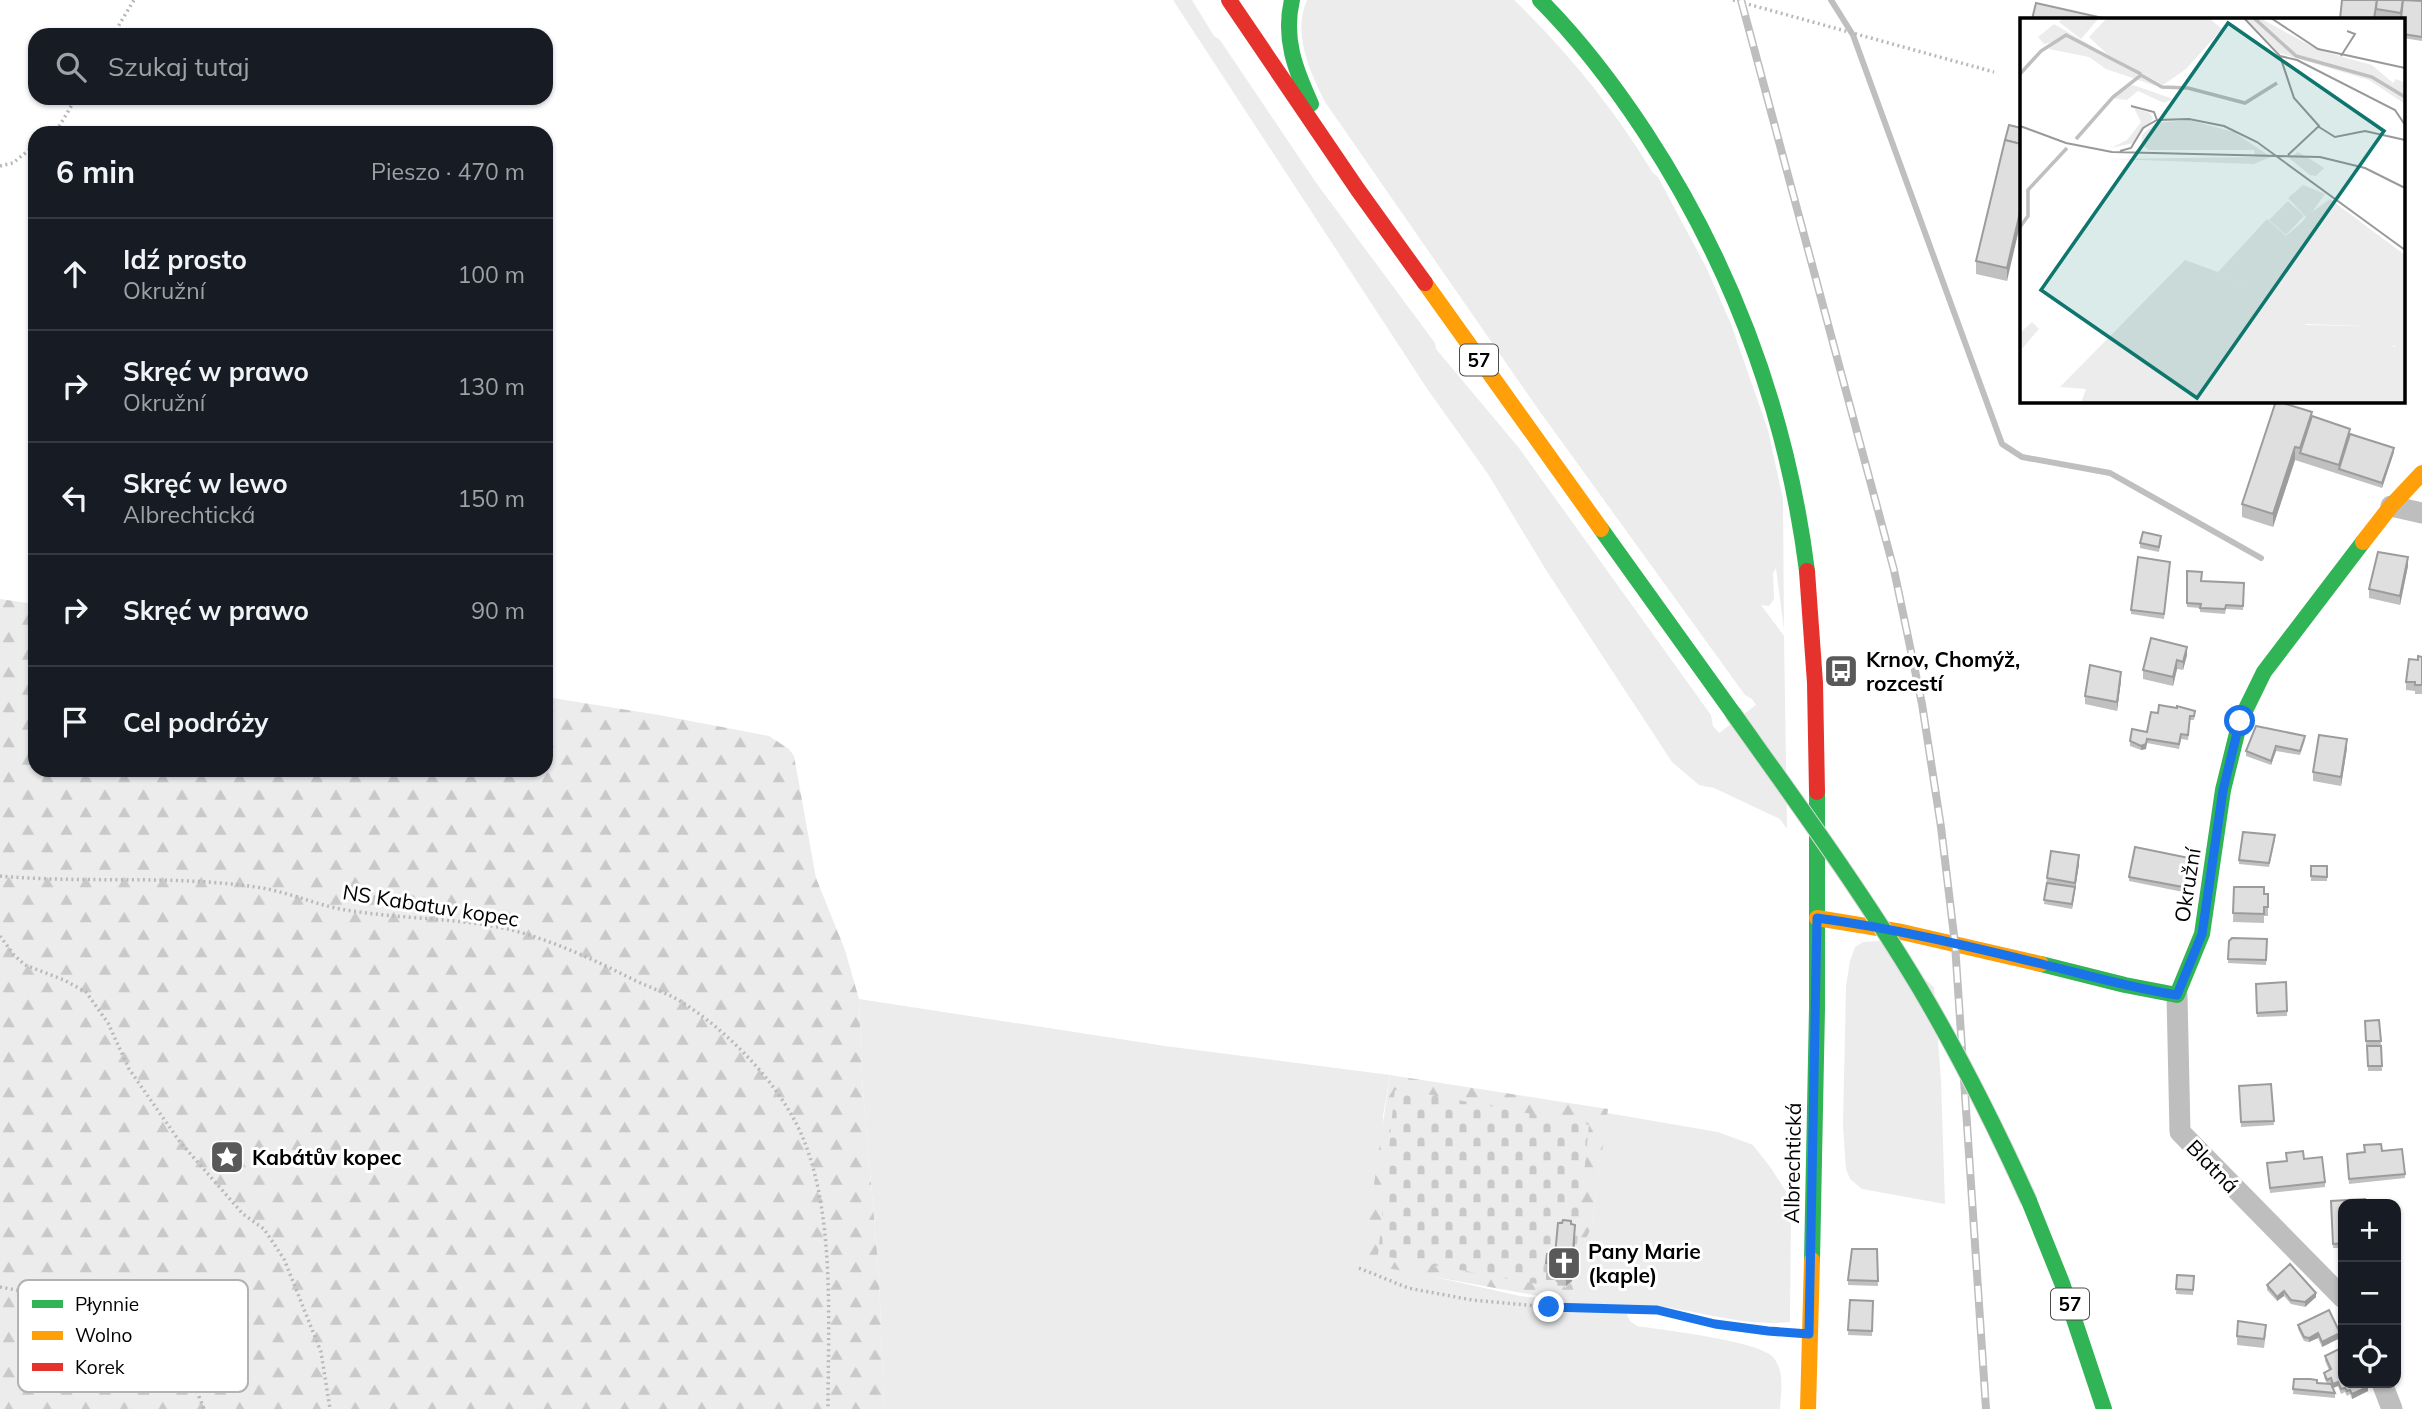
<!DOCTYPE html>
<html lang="pl">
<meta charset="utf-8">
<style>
:root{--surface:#171b24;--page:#20242c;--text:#f1f3f6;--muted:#9ea1a6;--line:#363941}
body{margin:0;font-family:Mulish,sans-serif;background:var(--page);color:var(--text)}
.controls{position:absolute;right:21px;bottom:21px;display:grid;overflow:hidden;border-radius:14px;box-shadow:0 2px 5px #0004}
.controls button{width:63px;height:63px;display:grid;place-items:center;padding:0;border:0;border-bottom:2px solid var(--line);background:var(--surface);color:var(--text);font:35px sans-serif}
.stop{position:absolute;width:21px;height:21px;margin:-16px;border:5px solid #1a73e8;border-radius:50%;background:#fff}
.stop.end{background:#1a73e8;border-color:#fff;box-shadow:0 2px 7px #0008}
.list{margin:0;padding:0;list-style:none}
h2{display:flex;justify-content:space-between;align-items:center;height:91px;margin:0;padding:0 28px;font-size:30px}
h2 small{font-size:23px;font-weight:400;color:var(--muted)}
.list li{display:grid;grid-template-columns:46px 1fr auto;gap:21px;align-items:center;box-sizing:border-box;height:112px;padding:0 28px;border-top:2px solid var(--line)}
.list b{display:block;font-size:26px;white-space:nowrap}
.list p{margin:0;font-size:23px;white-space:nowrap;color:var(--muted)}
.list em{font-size:23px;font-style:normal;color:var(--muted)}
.icon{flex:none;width:38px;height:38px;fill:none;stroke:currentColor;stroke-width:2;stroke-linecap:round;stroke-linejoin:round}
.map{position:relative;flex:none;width:2422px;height:1409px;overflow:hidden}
.search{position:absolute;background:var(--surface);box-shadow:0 2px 5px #0004;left:28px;top:28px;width:525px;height:77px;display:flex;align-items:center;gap:18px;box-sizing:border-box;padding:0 24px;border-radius:21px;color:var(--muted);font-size:26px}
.panel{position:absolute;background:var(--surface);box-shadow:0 2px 5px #0004;left:28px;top:126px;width:525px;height:651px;border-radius:21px}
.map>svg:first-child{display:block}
.green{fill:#ececec}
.forest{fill:url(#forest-firs)}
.cemetery{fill:url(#cemetery-stones)}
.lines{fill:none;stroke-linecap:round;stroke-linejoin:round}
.stream{stroke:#bfbfbf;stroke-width:6}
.path{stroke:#b9b9b9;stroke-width:3.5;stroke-dasharray:2 3.5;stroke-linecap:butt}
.street{stroke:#bebebe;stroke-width:21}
.fast{stroke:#30b455;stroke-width:16}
.slow{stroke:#ff9f0a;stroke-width:16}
.jam{stroke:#e5322d;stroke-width:16}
.rail-casing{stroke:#bebebe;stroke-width:8}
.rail{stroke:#fff;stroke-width:5;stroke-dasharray:16;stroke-linecap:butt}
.fast-bridge-casing{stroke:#dbdbdb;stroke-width:18;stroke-linecap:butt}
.fast-bridge{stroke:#30b455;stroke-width:16}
.wall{fill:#c0c0c0}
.shaded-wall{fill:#9c9c9c}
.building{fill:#dfdfdf;stroke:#9c9c9c;stroke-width:2}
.route{stroke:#1a73e8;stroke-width:9}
.labels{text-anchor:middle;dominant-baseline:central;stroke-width:6;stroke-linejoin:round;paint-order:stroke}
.shield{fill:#fff;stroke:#4c4c4c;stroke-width:2}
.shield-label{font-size:19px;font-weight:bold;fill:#000}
.poi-label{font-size:21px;font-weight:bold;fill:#000;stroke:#fff;text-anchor:start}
.street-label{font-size:21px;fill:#000;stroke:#fff}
.inset-river{fill:none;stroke:#bfbfbf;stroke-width:3.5}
.inset-road{fill:none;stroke:#999;stroke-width:2}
.view{fill:#0f766e;fill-opacity:0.15;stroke:#0f766e;stroke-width:3.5}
.inset-edge{fill:none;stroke:#000;stroke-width:3.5}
.key{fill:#fff;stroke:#b2b2b2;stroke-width:2}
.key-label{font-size:19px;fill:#000}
</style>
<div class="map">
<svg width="2422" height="1409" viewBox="0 0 2422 1409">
<defs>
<pattern id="forest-firs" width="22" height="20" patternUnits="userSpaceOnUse" patternTransform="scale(1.75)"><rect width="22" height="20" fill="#ececec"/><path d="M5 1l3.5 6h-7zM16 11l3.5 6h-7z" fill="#c9c9c9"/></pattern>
<pattern id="cemetery-stones" width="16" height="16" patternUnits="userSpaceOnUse" patternTransform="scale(1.75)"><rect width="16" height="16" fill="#ececec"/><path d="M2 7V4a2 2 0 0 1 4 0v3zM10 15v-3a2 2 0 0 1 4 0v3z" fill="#c9c9c9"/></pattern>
</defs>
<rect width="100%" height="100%" fill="#fff"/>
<g class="green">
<path d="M1173,0h19l22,36 6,4 97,144 118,159 1,6 83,99 192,267 2,11 6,7 37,-28 -4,-6 -7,-4 -207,-286 -213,-307c-15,-30 -33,-69 -18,-102h207c54,52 100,109 139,173l5,4 49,92 24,55 37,106 15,69 1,131 -8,-62 -3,5 1,26 -5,7 -8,-1 23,31 3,193 -7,-10 -66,-31 -15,-3 -27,-23 -126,-192 -58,-96 -60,-84z"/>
<polygon points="1879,941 1934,987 1941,1080 1945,1204 1862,1189 1850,1179 1846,1169 1843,1126 1846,986 1850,961 1855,947 1863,942"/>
<path d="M859,999l306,47 225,29 -7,41 -2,149 139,31 51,5 9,-49 12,-26 15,-113 111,19 35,13 18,23 17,27 3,17 -1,110c-54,6 -105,-18 -158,-17l-5,10 3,6 7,5c26,4 122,15 136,31 12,14 8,35 7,52h-896l-5,-133 -17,-198z"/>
</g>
<g class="forest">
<polygon points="0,599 35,604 35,770 546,770 546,697 659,715 769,736 789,749 794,756 816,878 845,950 859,999 862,1078 879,1276 884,1409 0,1409"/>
<polygon points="1390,1075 1608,1109 1592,1226 1580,1252 1571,1302 1365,1264 1364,1253"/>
</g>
<polygon class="cemetery" points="1395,1088 1589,1125 1573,1283 1571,1282 1565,1288 1564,1285 1557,1286 1555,1280 1549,1280 1548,1286 1378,1255"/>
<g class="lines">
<polyline class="stream" points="1831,0 1853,35 2002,444 2022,457 2110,473 2261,558"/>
<g class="path">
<polyline points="1733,0 1994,72"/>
<polyline points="113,35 134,0"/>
<polyline points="50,133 60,125 76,98"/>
<polyline points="0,166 13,163 35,145"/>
<path d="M0,876c87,8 175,-2 262,12 30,5 59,19 90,23 52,8 105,7 156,18 43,11 85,30 124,50 16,8 33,13 48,22 50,31 104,87 125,142 30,78 23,183 23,266"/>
<polyline points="0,936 14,955 25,965 64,980 86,992 108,1023 129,1069 180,1142 243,1214 264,1229 284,1259 321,1352 330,1409"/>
<polyline points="1359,1268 1408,1288 1472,1300 1549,1307 1657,1310 1715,1323 1786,1332"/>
<polyline points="0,1287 27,1292 61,1328 95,1347 137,1346 170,1358 192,1379 204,1409"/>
</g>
<g class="street">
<polyline points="2391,506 2422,513"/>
<polyline points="2177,995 2180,1132 2343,1298"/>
<polyline points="2382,1383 2392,1409"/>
</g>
<g class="fast">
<path d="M1292,0c-9,38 3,69 19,104"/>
<path d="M1540,0c40,40 74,85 105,132 87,133 142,281 162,439"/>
<polyline points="1601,529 1733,713"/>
<polyline points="2041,964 2125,985 2177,995 2202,934 2223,790 2240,721 2264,672 2363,542"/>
<polyline points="2029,1201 2062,1283 2104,1409"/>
<polyline points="1812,1260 1817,1008 1817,792"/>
</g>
<g class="slow">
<polyline points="1425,283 1601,529"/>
<polyline points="2363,542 2391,506 2422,473"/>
<polyline points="1817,918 1902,932 2041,964"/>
<polyline points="1808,1409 1812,1260"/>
</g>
<g class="jam">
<polyline points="1229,0 1358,190 1425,283"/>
<polyline points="1807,571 1815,683 1817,792"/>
</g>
<g class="rail-casing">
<polyline id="rail" points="1741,0 1894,570 1922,704 1941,827 1955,944 1986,1409"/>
</g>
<use href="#rail" class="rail"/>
<g class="fast-bridge-casing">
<path id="fast-bridge" d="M1733,713c64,90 129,179 186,274 41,69 77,141 110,214"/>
</g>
<use href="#fast-bridge" class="fast-bridge"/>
</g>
<g class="wall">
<polygon points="2342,0 2422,1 2422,41 2403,38 2403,19 2376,18 2376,19"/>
<polygon points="2021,128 2007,281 1976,274 1976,261"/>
<polygon points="2312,416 2394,452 2382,488 2295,460 2273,527 2242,517 2242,504"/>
<polygon points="2161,540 2159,552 2140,548 2140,543"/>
<polygon points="2170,566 2164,619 2131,614 2131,610"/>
<polygon points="2408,566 2400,605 2369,598 2369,589"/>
<polygon points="2187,571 2201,581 2244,583 2243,610 2226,609 2225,614 2200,612 2200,608 2187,607"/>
<polygon points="2187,655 2183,670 2177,669 2173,686 2143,679 2143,670"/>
<polygon points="2422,657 2422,694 2415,694 2415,691 2406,690 2406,682 2418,660"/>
<polygon points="2121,681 2117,711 2085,704 2085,696"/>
<polygon points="2158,713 2195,715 2194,720 2190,720 2188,740 2181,739 2179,749 2147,743 2146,749 2141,750 2130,746 2130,741 2147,732"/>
<polygon points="2305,740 2300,755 2276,751 2271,765 2246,756 2246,751"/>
<polygon points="2347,748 2341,786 2313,781 2313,772"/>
<polygon points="2275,840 2269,867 2239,864 2239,860"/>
<polygon points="2189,863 2183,892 2129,881 2129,877"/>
<polygon points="2079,864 2072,909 2044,904 2047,878"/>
<polygon points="2327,866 2327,881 2311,881 2311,876"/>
<polygon points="2234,887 2264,894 2268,894 2268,916 2264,916 2264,923 2233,922"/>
<polygon points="2267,939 2266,965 2228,963 2229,941"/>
<polygon points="2256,984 2287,1011 2287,1016 2257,1017"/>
<polygon points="2379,1020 2381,1045 2366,1045 2365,1021"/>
<polygon points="2367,1046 2381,1046 2382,1071 2368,1071"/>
<polygon points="2271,1084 2274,1125 2241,1127 2239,1086"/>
<polygon points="2382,1151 2405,1174 2405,1178 2349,1184 2347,1159"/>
<polygon points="2304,1159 2325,1182 2325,1187 2270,1193 2267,1168"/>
<polygon points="2331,1201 2343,1204 2343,1248 2333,1248"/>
<polygon points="1571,1224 1575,1242 1572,1281 1566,1286 1559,1285 1555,1280 1546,1280 1546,1263 1555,1255"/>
<polygon points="1877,1249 1878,1286 1848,1285 1848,1280"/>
<polygon points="2177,1275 2194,1276 2193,1295 2176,1294"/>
<polygon points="2267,1285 2316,1297 2305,1307 2291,1304 2284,1296 2277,1301 2267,1290"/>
<polygon points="1850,1300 1873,1301 1872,1336 1848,1335"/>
<polygon points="2298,1325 2340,1338 2322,1347 2318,1338 2309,1342 2304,1341 2298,1329"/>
<polygon points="2266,1333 2264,1348 2237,1345 2237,1336"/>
<polygon points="2325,1356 2368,1391 2352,1399 2350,1394 2347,1396 2345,1392 2341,1394 2338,1386 2333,1388 2331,1383 2328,1384 2335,1393 2335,1398 2293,1394 2294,1379 2327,1384 2324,1377 2324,1373 2329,1370 2325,1361"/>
</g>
<g class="shaded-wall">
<polygon points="2021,208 2021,221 2007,281 2007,268"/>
<polygon points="2295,447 2295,460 2273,527 2273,514"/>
<polygon points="2394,448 2394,452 2382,488 2382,483"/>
<polygon points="2408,557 2408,566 2400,605 2400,596"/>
<polygon points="2187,647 2187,655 2183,670 2183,662"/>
<polygon points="2177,660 2177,669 2173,686 2173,677"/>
<polygon points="2121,672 2121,681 2117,711 2117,702"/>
<polygon points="2147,739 2146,749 2141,750 2141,746"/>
<polygon points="2347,739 2347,748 2341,786 2341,777"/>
<polygon points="2276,746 2276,751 2271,765 2271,761"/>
<polygon points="2079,855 2079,864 2072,909 2072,904"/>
<polygon points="1575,1225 1575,1242 1572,1281 1566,1286 1566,1268"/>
<polygon points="2284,1291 2284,1296 2277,1301 2277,1297"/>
<polygon points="2316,1293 2316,1297 2305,1307 2305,1302"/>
<polygon points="2318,1333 2318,1338 2309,1342 2309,1338"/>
<polygon points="2340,1333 2340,1338 2322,1347 2322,1342"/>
<polygon points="2338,1382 2338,1386 2333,1388 2333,1384"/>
<polygon points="2368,1387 2368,1391 2352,1399 2352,1394"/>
</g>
<g class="building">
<polygon points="2342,0 2377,0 2374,19 2340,19"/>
<polygon points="2377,0 2403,0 2401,13 2376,9"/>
<polygon points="2403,0 2422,1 2422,37 2403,34 2403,19 2401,19"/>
<polygon points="2036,3 2107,19 2032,19"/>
<polygon points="2009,125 2021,128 2021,144 2005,140"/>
<polygon points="2005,140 2021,144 2021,208 2007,268 1976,261"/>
<polygon points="2276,401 2312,412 2300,448 2295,447 2273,514 2242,504"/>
<polygon points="2312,416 2350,429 2339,465 2300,453"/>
<polygon points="2350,434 2394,448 2382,483 2339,469"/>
<polygon points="2143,532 2161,536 2159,547 2140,543"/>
<polygon points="2378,552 2408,557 2400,596 2369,589"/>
<polygon points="2138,557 2170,562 2164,614 2131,610"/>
<polygon points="2187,571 2202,572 2201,581 2244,583 2243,606 2226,605 2225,609 2200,608 2201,604 2187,603"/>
<polygon points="2151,638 2187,647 2183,662 2177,660 2173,677 2143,670"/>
<polygon points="2418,656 2422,657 2422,685 2415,685 2415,682 2406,682 2409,659 2418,660"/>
<polygon points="2090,665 2121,672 2117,702 2085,696"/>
<polygon points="2159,705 2177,708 2177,706 2195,711 2194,716 2190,716 2188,735 2181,734 2179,744 2147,739 2146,744 2141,746 2130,741 2132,729 2147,732 2151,712 2158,713"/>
<polygon points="2256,726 2305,736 2300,751 2276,746 2271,761 2246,751"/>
<polygon points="2319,735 2347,739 2341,777 2313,772"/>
<polygon points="2243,832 2275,835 2269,863 2239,860"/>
<polygon points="2135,847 2189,858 2183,887 2129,877"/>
<polygon points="2051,851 2079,855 2075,883 2047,878"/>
<polygon points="2311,866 2327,866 2327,877 2311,876"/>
<polygon points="2047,883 2075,887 2072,904 2044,900"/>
<polygon points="2234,887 2264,887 2264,894 2268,894 2268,907 2264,907 2264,914 2233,913"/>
<polygon points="2232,938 2267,939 2266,960 2228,959 2229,941"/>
<polygon points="2286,982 2287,1011 2257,1013 2256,984"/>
<polygon points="2379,1020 2381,1041 2366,1041 2365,1021"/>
<polygon points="2367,1046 2381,1046 2382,1066 2368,1066"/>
<polygon points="2271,1084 2274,1121 2241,1122 2239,1086"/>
<polygon points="2381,1144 2382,1151 2402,1149 2405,1174 2349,1179 2347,1154 2365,1152 2364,1145"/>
<polygon points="2303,1151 2304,1159 2322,1157 2325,1182 2270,1188 2267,1163 2287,1161 2286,1153"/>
<polygon points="2365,1199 2365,1204 2343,1204 2343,1243 2333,1244 2331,1201"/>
<polygon points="1563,1220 1571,1221 1571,1224 1575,1225 1572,1264 1566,1268 1559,1268 1555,1263 1546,1263 1547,1254 1555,1255 1558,1223 1562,1223"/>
<polygon points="1852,1249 1877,1249 1878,1281 1848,1280"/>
<polygon points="2290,1264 2316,1293 2305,1302 2291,1300 2284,1291 2277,1297 2267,1285"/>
<polygon points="2177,1275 2194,1276 2193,1290 2176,1289"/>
<polygon points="1850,1300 1873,1301 1872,1331 1848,1330"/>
<polygon points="2329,1310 2340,1333 2322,1342 2318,1333 2309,1338 2304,1337 2298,1325"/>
<polygon points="2238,1321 2266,1325 2264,1339 2237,1336"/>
<polygon points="2343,1347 2343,1383 2366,1383 2368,1387 2352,1394 2350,1390 2347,1391 2345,1388 2341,1389 2338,1382 2333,1384 2331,1378 2327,1380 2324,1373 2331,1369 2325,1356"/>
<polygon points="2294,1379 2310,1379 2317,1380 2317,1383 2331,1384 2335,1393 2293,1389"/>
</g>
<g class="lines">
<path class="route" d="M1549,1307l108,3 58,14 53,7 41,3 8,-416c76,10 151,28 225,46 45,11 88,24 135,31l25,-61 21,-144 17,-69"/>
</g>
<defs>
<g id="bus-square" transform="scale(1.75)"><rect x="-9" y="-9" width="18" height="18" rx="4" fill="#595959" stroke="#fff"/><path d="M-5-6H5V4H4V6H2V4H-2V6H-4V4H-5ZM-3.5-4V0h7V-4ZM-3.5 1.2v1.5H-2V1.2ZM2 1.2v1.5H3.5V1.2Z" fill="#fff"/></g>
<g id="sight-square" transform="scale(1.75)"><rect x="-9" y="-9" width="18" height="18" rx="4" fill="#595959" stroke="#fff"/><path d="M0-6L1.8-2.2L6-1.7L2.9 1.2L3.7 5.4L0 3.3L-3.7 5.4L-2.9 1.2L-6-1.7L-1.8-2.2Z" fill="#fff"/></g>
<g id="church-square" transform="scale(1.75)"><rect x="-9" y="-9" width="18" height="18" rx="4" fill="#595959" stroke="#fff"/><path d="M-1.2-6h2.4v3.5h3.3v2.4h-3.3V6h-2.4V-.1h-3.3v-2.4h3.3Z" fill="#fff"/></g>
</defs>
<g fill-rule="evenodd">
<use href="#bus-square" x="1841" y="671"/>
<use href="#sight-square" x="227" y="1157"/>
<use href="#church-square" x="1564" y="1263"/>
</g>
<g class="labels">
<g class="shield">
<rect x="1460" y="344.5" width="38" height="31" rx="5"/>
<rect x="2051" y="1288.5" width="38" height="31" rx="5"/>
</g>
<g class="shield-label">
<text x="1479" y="360">57</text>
<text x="2070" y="1304">57</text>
</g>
<g class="poi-label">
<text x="1866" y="659">Krnov, Chomýž,<tspan x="1866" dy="24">rozcestí</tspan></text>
<text x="252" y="1157">Kabátův kopec</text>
<text x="1588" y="1251">Pany Marie<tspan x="1588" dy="24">(kaple)</tspan></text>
</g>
<g class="street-label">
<text transform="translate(2187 885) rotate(-81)">Okružní</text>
<text transform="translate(431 905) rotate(9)">NS Kabatuv kopec</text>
<text transform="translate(1792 1163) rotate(-89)">Albrechtická</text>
<text transform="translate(2213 1166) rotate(46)">Blatná</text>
</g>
</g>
<g transform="translate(2020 18)">
<rect width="385" height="385" fill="#fff"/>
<path d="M43,0h36l-18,21 -22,-17zM87,0h102l13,11 -36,40 -23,16 -56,-31 -18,-17zM34,6l82,48 20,14 -50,-17 -17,-12 -40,-8 4,-7 -9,2 -6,-7zM112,67l4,1 37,13 -9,4 -26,-12 -11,9 -16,-2zM114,90l16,5 3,6 -20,24 -22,5 16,-8 14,-18zM169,102l45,12 37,25 -17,7 -144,-5 145,-2 -1,-7h-105l-7,-5v-10l13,-12zM278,134l12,7 14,9 -8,8 -6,-1 -21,-17zM283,167l22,9 -13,18 18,-13 75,56v84l-5,6 -9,1 -26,-20 -62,-2 -85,-52 49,-53 19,17 16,-14 4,-5 -18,-19zM12,304l7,7 -19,22v-18z" fill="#ececec"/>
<path d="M226,0h14l58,32 54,15 21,18 3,-4 9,4v21l-36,-24 -90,-27zM165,242l33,12 89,53 58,1 29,21 11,-9v64l-324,1 5,-14 -26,-2z" fill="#ececec"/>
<path d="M268,183l16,15 -18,19 -17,-15z" fill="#ececec"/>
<path class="inset-river" d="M234,0l42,38 76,21 33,20M0,56l21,-23 25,-16 75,39M56,121l37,-42 28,-22 21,12 26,1 57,15 32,-20M0,209l8,-11v-26l39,-42"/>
<path class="inset-road" d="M224,0l36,38 14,42 25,28 -31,29M251,0l47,31 87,19M260,38l17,4 98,50 10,15M321,38l14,-22 -8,-3M111,88l23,6 3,8M0,108l46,17 46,9 208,5 45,11 40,20M299,109l16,10 30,-6 40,9M100,133l11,-3 12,-20 14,-8 32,-1 35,7 33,16 148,108"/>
<path class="view" d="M208,5l156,108 -187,267 -156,-108z"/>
<rect width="385" height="385" class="inset-edge"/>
</g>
<rect x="18" y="1280" width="230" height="112" rx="10" class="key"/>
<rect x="32" y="1300" width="31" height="8" fill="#30b455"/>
<rect x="32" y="1331" width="31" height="9" fill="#ff9f0a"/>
<rect x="32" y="1363" width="31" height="8" fill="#e5322d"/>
<g class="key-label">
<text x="75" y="1311">Płynnie</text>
<text x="75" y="1342">Wolno</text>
<text x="75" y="1374">Korek</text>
</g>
</svg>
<div class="controls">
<button>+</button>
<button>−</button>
<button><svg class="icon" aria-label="locate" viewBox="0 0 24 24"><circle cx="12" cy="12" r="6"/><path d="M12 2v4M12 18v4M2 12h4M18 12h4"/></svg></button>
</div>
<div class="stop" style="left:2240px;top:721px"></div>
<div class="stop end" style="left:1549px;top:1307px"></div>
<div class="search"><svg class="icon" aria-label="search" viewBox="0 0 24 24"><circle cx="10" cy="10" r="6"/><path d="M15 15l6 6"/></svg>Szukaj tutaj</div>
<section class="panel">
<h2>6 min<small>Pieszo · 470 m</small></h2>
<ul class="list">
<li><svg class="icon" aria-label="ahead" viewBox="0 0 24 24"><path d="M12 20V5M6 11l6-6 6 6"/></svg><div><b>Idź prosto</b><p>Okružní</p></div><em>100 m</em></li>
<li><svg class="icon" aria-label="right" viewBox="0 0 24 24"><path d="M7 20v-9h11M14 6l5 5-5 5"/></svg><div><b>Skręć w prawo</b><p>Okružní</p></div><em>130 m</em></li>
<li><svg class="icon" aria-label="left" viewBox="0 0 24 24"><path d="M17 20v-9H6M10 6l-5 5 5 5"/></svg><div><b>Skręć w lewo</b><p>Albrechtická</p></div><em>150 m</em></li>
<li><svg class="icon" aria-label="right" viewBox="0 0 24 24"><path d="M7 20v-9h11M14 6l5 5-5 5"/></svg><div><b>Skręć w prawo</b></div><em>90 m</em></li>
<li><svg class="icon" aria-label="arrive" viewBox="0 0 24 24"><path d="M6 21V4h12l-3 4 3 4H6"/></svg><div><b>Cel podróży</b></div></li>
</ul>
</section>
</div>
